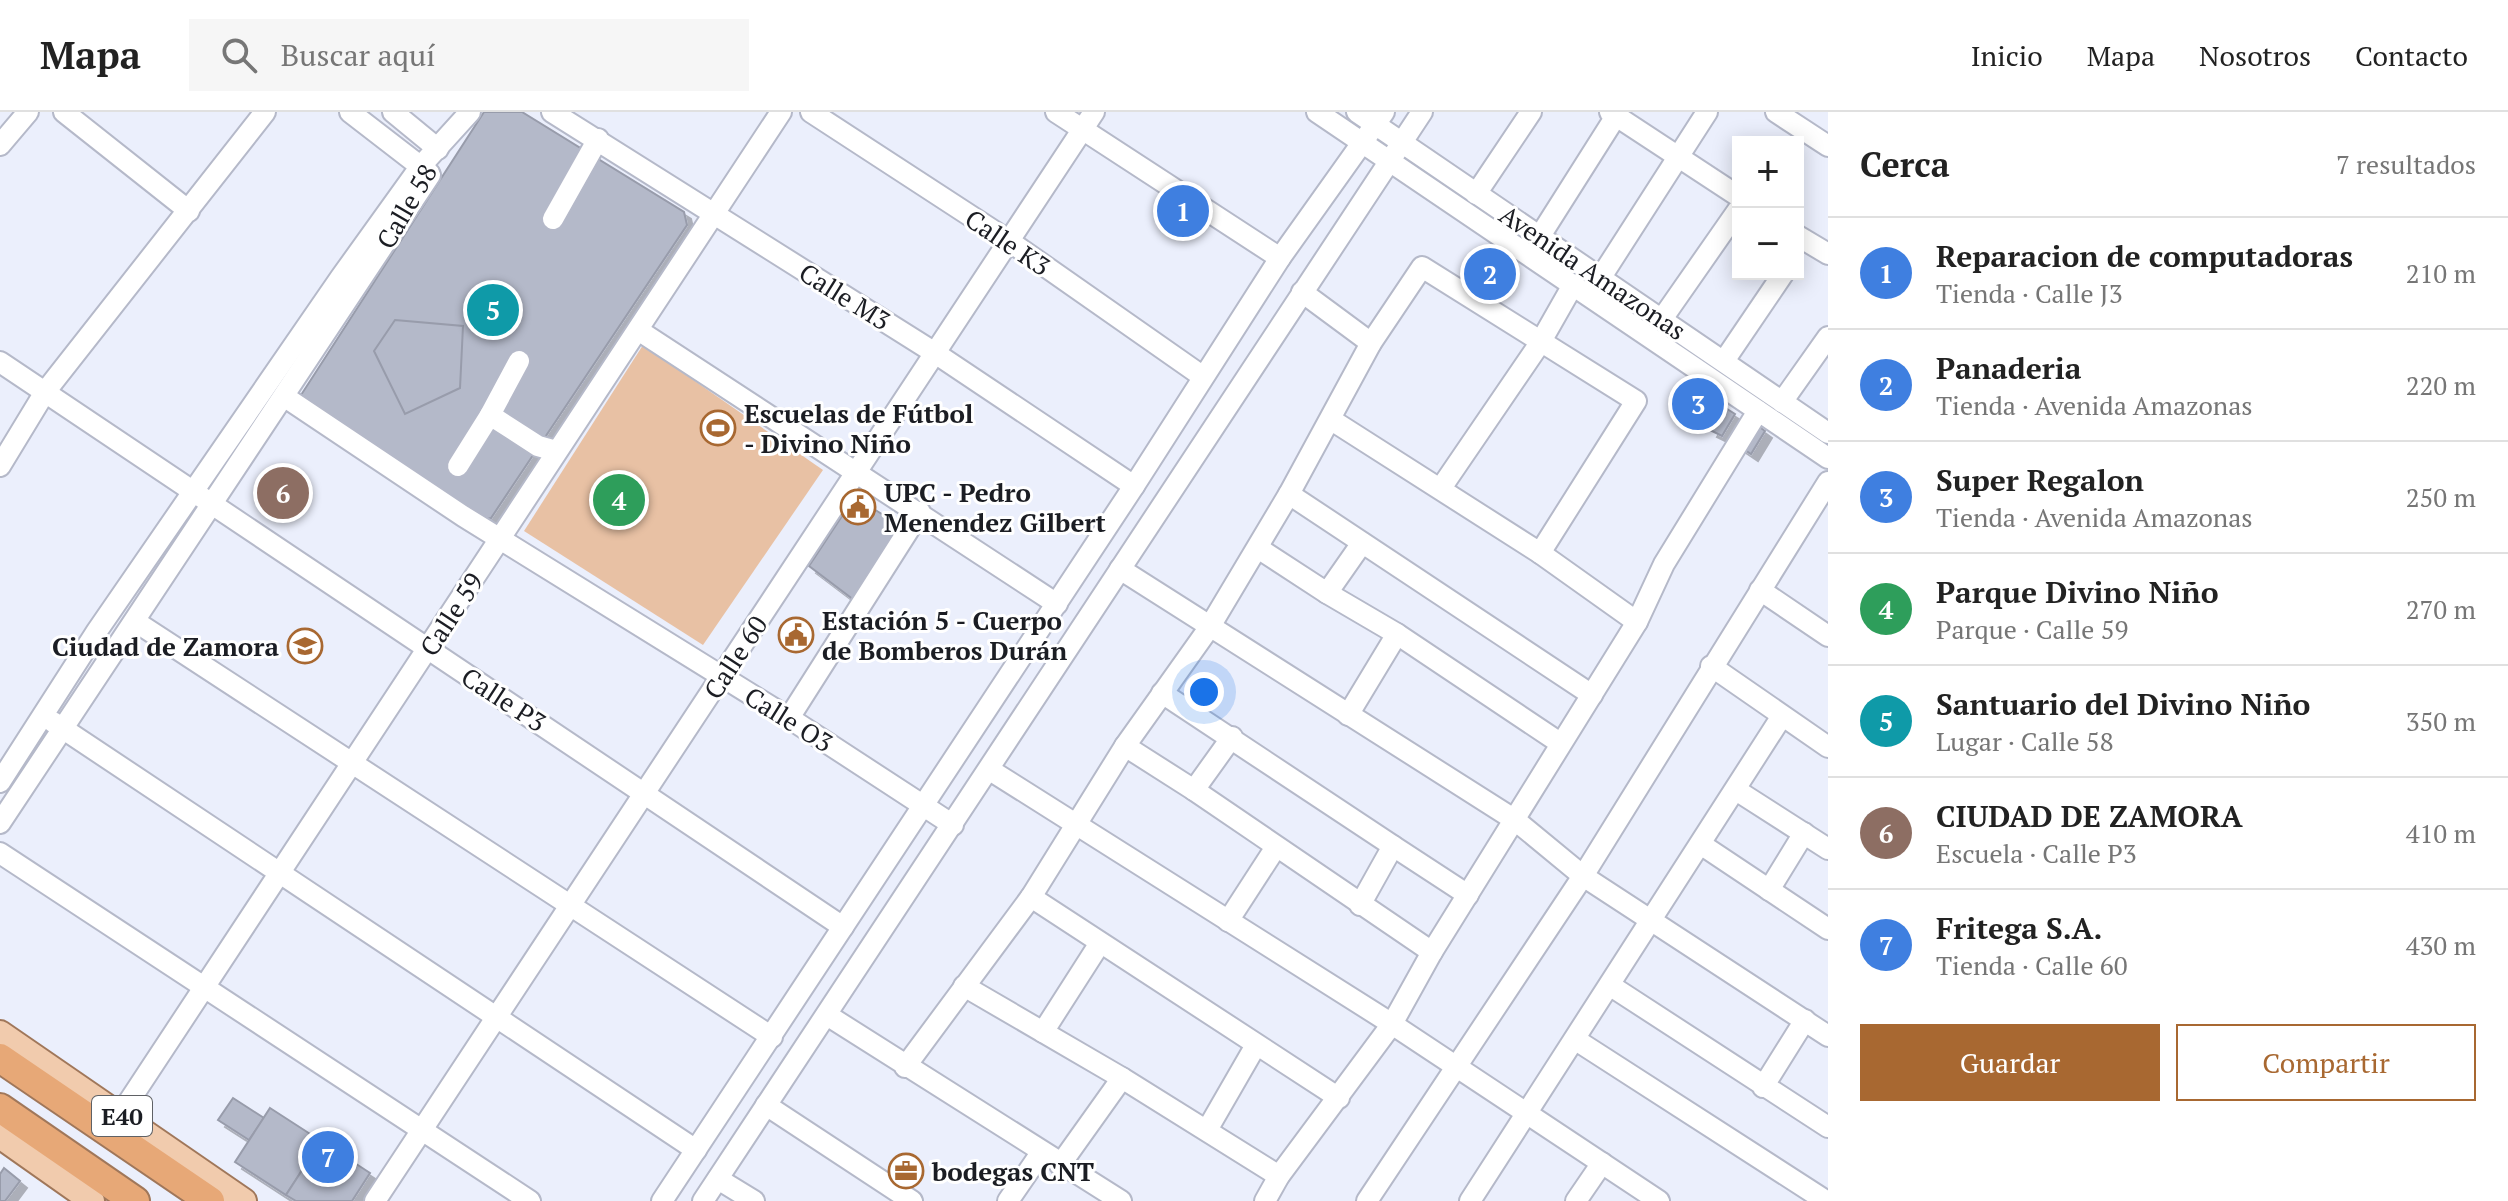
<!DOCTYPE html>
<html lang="es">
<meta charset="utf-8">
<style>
:root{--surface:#fff;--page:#f6f6f6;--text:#222;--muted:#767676;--line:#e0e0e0;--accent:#a86831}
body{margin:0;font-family:"PT Serif",serif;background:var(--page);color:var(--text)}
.controls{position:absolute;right:24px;top:24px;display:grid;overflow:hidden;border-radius:0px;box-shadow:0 4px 20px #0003}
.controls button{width:72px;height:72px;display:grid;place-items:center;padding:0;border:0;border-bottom:2px solid var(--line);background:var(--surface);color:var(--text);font:40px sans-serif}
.you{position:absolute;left:1204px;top:580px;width:28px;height:28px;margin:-20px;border:6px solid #fff;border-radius:50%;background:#1a73e8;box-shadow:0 0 0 12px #1a73e833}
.badge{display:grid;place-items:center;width:52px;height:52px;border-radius:50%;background:var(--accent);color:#fff;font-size:26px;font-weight:700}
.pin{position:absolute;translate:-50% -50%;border:4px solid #fff;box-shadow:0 2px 8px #0006}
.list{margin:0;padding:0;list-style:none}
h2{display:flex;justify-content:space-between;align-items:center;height:104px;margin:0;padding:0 32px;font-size:34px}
h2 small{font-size:26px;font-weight:400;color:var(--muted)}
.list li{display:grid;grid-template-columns:52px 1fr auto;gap:24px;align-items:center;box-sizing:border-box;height:112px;padding:0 32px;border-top:2px solid var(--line)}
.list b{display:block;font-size:30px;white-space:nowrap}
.list p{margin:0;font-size:26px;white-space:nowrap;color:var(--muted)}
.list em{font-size:26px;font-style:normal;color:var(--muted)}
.actions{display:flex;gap:16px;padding:24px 32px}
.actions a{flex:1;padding:18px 0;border:2px solid var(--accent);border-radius:0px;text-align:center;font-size:28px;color:var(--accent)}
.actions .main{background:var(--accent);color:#fff}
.icon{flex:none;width:44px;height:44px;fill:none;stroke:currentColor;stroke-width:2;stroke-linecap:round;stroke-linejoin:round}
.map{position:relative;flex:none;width:1828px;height:1089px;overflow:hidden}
header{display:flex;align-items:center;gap:48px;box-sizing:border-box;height:112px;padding:0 40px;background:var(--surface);border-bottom:2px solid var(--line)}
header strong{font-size:38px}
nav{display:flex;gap:44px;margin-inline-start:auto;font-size:28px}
.search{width:560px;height:72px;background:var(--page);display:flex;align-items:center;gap:20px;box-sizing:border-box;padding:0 28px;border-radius:0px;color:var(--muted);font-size:30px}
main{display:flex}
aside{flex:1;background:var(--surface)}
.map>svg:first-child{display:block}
.green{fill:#e8c1a4}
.building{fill:#b4b9c9;stroke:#989cab;stroke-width:2;filter:url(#shadow)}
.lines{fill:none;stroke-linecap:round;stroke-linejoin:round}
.minor-casing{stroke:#b5b9c9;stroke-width:24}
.major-casing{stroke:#a0775a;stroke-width:28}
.highway-casing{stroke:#a0775a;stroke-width:32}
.minor{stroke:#fff;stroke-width:20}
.major{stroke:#f1cbad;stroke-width:24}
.highway{stroke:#e7a877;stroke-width:28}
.labels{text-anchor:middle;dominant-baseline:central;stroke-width:6;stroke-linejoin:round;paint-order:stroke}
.shield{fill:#fff;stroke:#5f6165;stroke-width:2}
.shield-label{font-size:24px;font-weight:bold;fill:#1b1d23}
.street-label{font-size:26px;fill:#1b1d23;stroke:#fff}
.poi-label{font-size:26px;font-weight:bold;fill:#1b1d23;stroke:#fff;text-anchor:start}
</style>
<header>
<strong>Mapa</strong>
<div class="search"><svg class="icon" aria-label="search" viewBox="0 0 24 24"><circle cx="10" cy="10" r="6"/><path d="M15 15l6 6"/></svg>Buscar aquí</div>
<nav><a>Inicio</a><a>Mapa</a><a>Nosotros</a><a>Contacto</a></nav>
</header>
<main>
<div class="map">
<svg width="1828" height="1089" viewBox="0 0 1828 1089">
<defs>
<filter id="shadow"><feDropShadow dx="7" dy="7" stdDeviation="0" flood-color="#0004"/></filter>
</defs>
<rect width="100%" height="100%" fill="#ebeffc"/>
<polygon class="green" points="643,233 823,358 703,533 524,419"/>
<g class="building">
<polygon points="484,0 522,0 684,100 687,113 491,406 478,409 306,296 301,283"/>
<polygon points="1492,149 1502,156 1488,176 1478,169"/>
<polygon points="395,208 463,214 460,276 405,302 374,239"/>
<polygon points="1699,277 1711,286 1697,307 1684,298"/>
<polygon points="1724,295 1735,302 1722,324 1710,318"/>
<polygon points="1754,311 1765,319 1751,342 1739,334"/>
<polygon points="854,386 868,394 862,404 848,395"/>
<polygon points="869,394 901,414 854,488 809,454 848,395 862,404"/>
<polygon points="233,986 264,1006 249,1028 218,1008"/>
<polygon points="270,996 321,1029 286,1083 235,1050"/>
<polygon points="321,1029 370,1061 352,1089 296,1089 286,1083"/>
<polygon points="4,1056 20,1069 5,1089 0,1089 0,1062"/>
</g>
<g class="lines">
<g class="minor-casing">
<g id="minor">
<polyline points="64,0 189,99"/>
<polyline points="350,0 429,61"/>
<polyline points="393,0 438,37"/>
<polyline points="552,0 935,241 1134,374"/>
<polyline points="811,0 1009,129 1202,264"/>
<polyline points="1056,0 1280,146"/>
<polyline points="1317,0 1828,346"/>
<polyline points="1357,0 1828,321"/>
<polyline points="1610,0 1738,84"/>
<polyline points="1776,0 1828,34"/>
<polyline points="0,33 28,0"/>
<polyline points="1476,82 1531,0"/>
<polyline points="553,107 598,27"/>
<polyline points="1540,124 1616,4"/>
<polyline points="1798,124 1828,142"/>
<polyline points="1601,165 1707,0"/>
<polyline points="1302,180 1371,231"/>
<polyline points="1662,207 1738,98"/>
<polyline points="638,218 1057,492"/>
<polyline points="519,249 490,303 538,334 556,339"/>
<polyline points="1724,249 1783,162"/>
<polyline points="0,250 843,815"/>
<polyline points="285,285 463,404 789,606 953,713"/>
<polyline points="1782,290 1828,225"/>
<polyline points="0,354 45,280 265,0"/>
<polyline points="458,354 490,303"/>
<polyline points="1441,376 1540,231 1573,173"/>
<polyline points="1289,382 1592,583"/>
<polyline points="1258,436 1327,481 1362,431"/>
<polyline points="1540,441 1637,510"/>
<polyline points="1120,457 1515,708 1583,764 1828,924"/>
<polyline points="1760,478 1828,524"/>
<polyline points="1327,481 1397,522 1348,603"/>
<polyline points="136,510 772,925"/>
<polyline points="1397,522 1560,631"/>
<polyline points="1711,554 1828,635"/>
<polyline points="1162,581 1393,734 1360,793"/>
<polyline points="789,606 920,400"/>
<polyline points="53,610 696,1038"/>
<polyline points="1232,625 1194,678 1432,840"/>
<polyline points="1125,634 1194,678"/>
<polyline points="990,658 1392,912 1659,1089"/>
<polyline points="0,670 97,519 341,165 420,55 470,0"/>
<polyline points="1736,678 1828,737"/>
<polyline points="0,711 430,63"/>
<polyline points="1702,733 1828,817"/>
<polyline points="1393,734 1468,783"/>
<polyline points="0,741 530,1089"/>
<polyline points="1769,778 1804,721"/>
<polyline points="1031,785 1339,986"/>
<polyline points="1228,809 1276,735"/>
<polyline points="964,874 1122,966 1279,1064"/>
<polyline points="1611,874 1828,1015"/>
<polyline points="827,903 1121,1089"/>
<polyline points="1043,920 1100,831"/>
<polyline points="1576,928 1826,1089"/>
<polyline points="905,955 1031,785 1125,634 1209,516 1289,382 1371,231 1422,155 1636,289 1540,441 1330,307"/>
<polyline points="1763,975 1805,908"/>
<polyline points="766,993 912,1089"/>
<polyline points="120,1003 781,0"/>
<polyline points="1207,1018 1256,933"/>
<polyline points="1060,1053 1122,966"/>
<polyline points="718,1067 754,1089"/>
<polyline points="375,1089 1094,0"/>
<polyline points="662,1089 1134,374 1280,146 1384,0"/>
<polyline points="703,1089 1422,0"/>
<polyline points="1008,1089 1041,1041"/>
<polyline points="1265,1089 1279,1064 1392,912 1432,840 1637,510 1664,452 1758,299"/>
<polyline points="1367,1089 1583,764 1828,370"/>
<polyline points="1470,1089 1782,604"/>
<polyline points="1576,1089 1602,1051"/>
</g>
</g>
<g class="major-casing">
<g id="major">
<polyline points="0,921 244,1089"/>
<polyline points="0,1024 92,1089"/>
</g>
</g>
<g class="highway-casing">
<g id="highway">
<polyline points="0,946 210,1089"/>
<polyline points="0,996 135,1089"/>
</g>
</g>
<use href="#minor" class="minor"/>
<use href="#major" class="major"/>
<use href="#highway" class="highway"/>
</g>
<defs>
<g id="stadium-ring" transform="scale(1.8)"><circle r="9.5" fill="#fff" stroke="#a86831" stroke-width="1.5"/><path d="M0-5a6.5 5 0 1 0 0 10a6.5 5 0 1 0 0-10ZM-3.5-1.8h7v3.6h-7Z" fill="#a86831"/></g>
<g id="civic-ring" transform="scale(1.8)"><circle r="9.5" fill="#fff" stroke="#a86831" stroke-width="1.5"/><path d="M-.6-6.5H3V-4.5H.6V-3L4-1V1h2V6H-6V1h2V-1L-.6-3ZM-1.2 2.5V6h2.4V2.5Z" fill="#a86831"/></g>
<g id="school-ring" transform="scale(1.8)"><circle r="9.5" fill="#fff" stroke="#a86831" stroke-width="1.5"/><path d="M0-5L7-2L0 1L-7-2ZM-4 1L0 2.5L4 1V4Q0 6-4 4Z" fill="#a86831"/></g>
<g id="office-ring" transform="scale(1.8)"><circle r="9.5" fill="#fff" stroke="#a86831" stroke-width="1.5"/><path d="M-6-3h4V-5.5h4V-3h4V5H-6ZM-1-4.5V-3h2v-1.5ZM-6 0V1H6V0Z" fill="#a86831"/></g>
</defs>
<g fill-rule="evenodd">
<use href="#stadium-ring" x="718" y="316"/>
<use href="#civic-ring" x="858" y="395"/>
<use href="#civic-ring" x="796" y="523"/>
<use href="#school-ring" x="305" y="534"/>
<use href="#office-ring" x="906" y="1059"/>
</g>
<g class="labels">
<rect class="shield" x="92" y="984" width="60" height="40" rx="6"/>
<g class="shield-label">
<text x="122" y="1004">E40</text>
</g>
<g class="street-label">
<text transform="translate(406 94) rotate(-60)">Calle 58</text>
<text transform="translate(1008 130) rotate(34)">Calle K3</text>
<text transform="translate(1593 160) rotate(34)">Avenida Amazonas</text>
<text transform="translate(845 184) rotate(32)">Calle M3</text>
<text transform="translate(451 502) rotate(-57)">Calle 59</text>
<text transform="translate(735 545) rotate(-57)">Calle 60</text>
<text transform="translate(504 587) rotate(33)">Calle P3</text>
<text transform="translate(789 607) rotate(32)">Calle O3</text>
</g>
<g class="poi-label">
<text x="744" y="301">Escuelas de Fútbol<tspan x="744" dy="30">- Divino Niño</tspan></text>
<text x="884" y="380">UPC - Pedro<tspan x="884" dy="30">Menendez Gilbert</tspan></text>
<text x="822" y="508">Estación 5 - Cuerpo<tspan x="822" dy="30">de Bomberos Durán</tspan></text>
<text x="279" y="534" text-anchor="end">Ciudad de Zamora</text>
<text x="932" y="1059">bodegas CNT</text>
</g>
</g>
</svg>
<div class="controls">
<button>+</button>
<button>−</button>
</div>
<div class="you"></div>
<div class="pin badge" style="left:1183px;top:99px;background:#3f7fe0">1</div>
<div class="pin badge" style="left:1490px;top:162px;background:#3f7fe0">2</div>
<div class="pin badge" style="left:1698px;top:292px;background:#3f7fe0">3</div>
<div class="pin badge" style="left:619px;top:388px;background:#2e9e5b">4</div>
<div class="pin badge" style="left:493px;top:198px;background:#0f9aa8">5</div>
<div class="pin badge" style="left:283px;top:381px;background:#8d6e63">6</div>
<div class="pin badge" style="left:328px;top:1045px;background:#3f7fe0">7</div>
</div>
<aside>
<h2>Cerca<small>7 resultados</small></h2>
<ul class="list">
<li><span class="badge" style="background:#3f7fe0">1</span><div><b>Reparacion de computadoras</b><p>Tienda · Calle J3</p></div><em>210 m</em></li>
<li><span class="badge" style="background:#3f7fe0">2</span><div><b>Panaderia</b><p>Tienda · Avenida Amazonas</p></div><em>220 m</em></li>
<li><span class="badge" style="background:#3f7fe0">3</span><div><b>Super Regalon</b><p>Tienda · Avenida Amazonas</p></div><em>250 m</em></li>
<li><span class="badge" style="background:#2e9e5b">4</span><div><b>Parque Divino Niño</b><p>Parque · Calle 59</p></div><em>270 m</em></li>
<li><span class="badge" style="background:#0f9aa8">5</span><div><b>Santuario del Divino Niño</b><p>Lugar · Calle 58</p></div><em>350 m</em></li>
<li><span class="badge" style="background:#8d6e63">6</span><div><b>CIUDAD DE ZAMORA</b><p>Escuela · Calle P3</p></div><em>410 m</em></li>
<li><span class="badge" style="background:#3f7fe0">7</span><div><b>Fritega S.A.</b><p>Tienda · Calle 60</p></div><em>430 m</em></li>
</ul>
<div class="actions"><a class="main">Guardar</a><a>Compartir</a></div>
</aside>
</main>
